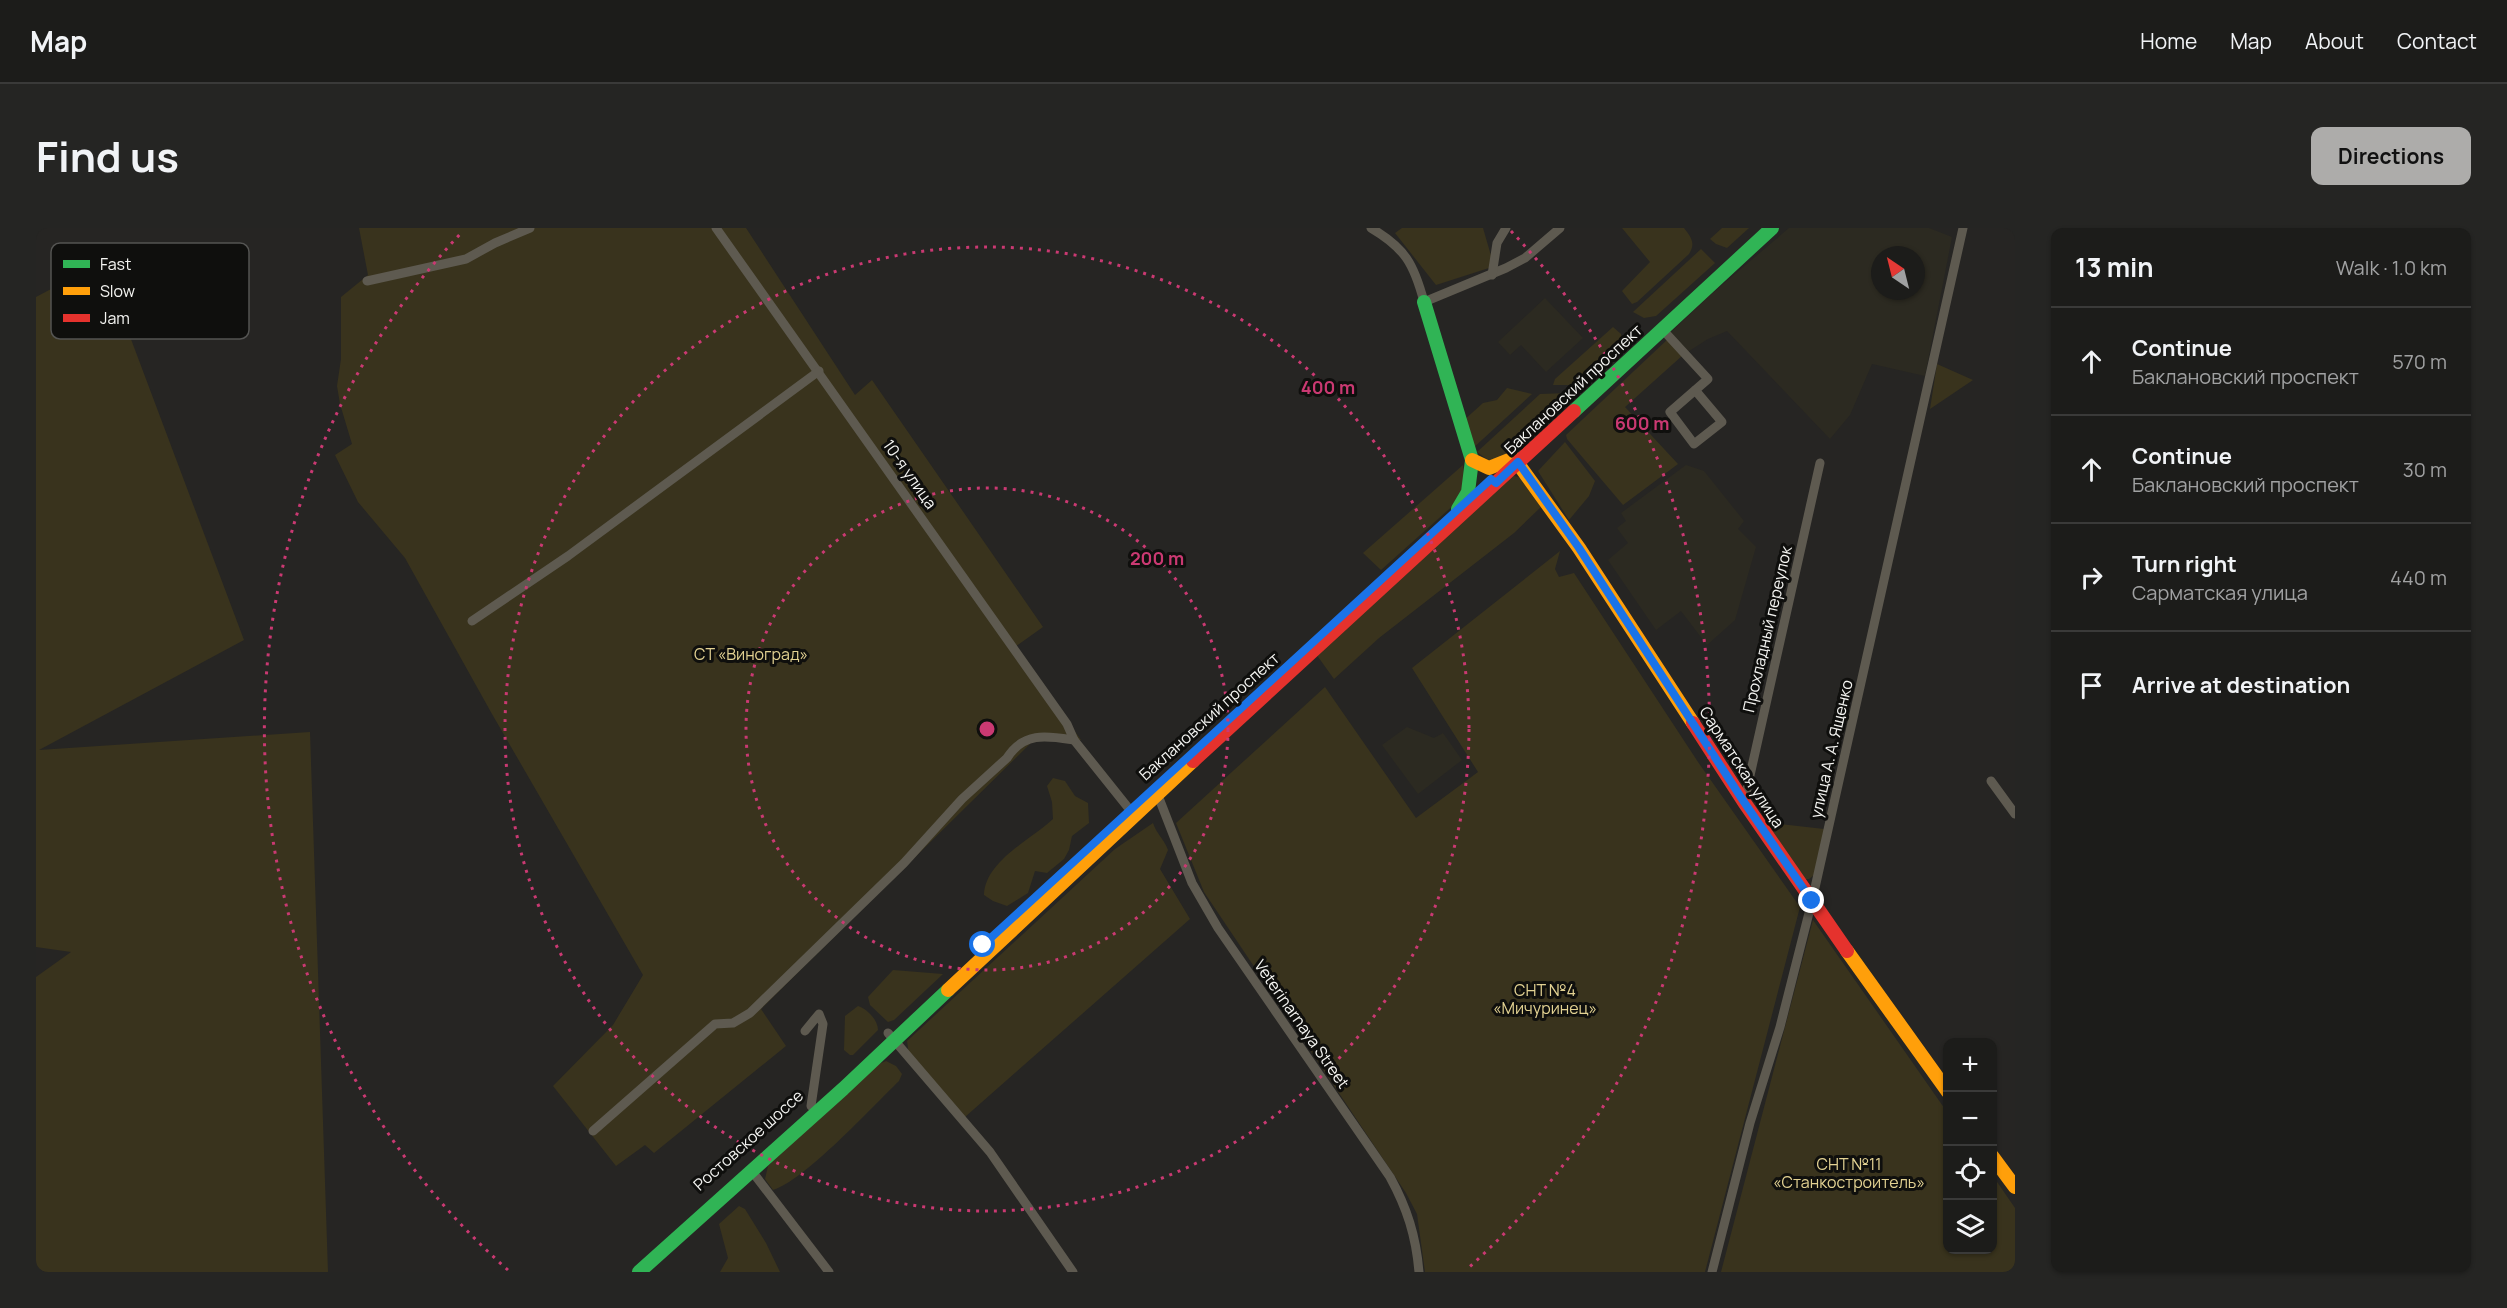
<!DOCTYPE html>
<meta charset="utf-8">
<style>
:root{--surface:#1c1c1a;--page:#252523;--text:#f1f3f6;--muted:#a0a1a2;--line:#3a3a39;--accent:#adacaa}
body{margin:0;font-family:Manrope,sans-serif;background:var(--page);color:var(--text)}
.controls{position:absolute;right:18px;bottom:18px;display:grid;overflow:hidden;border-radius:12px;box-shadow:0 2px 4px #0004}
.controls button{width:54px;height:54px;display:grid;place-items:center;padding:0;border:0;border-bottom:2px solid var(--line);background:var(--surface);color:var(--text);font:30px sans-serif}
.compass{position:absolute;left:1835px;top:18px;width:54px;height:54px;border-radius:50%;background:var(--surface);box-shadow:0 2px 4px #0004;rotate:325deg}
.stop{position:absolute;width:18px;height:18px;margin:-14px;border:4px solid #1a73e8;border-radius:50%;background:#fff}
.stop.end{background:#1a73e8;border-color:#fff;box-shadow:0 2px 6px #0008}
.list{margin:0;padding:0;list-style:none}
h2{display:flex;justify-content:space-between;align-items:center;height:78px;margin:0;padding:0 24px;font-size:26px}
h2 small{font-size:20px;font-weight:400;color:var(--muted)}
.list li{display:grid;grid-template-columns:39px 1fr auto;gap:18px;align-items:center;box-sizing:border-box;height:108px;padding:0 24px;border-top:2px solid var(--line)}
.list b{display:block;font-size:22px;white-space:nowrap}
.list p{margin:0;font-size:20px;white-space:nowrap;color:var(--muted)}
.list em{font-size:20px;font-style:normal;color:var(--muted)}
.icon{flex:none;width:33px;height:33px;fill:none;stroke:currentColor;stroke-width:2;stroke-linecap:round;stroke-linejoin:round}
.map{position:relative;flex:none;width:1979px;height:1044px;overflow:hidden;border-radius:12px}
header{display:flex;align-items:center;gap:36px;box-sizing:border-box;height:84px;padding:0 30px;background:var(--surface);border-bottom:2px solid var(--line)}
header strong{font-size:28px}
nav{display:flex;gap:33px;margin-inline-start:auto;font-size:21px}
.intro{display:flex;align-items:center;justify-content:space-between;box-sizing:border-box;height:144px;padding:0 36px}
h1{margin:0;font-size:42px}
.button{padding:15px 27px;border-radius:12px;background:var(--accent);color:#111;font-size:21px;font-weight:700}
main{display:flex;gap:36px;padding:0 36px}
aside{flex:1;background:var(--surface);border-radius:12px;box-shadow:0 2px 4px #0004}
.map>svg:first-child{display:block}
.built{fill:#2c2a21;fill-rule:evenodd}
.green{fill:#39331d}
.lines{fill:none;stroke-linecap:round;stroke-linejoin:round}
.street{stroke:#5e5a50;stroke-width:9}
.fast{stroke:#30b455;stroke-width:14}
.slow{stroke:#ff9f0a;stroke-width:14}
.jam{stroke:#e5322d;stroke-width:14}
.route{stroke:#1a73e8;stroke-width:8}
.ring{fill:none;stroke:#ca3972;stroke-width:3;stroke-dasharray:3 6}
.labels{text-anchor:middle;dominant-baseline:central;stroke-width:6;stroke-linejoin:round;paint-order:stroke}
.street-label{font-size:16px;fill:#f5f5f2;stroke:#0f0f0d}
.park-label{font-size:16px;fill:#e3d292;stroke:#0f0f0d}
.key{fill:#0f0f0d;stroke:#545452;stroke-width:1.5}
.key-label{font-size:16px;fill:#f5f5f2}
.centre{fill:#ca3972;stroke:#0f0f0d;stroke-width:3}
.ring-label{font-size:18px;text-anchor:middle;font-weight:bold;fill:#ca3972;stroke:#0f0f0d;stroke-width:6;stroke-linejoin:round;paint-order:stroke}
</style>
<header>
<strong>Map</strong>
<nav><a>Home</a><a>Map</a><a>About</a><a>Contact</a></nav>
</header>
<div class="intro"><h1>Find us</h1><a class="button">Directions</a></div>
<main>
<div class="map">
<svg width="1979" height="1044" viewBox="0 0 1979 1044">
<rect width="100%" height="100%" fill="#262523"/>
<g class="built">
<path d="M1753,0h140l23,9 -27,139 -53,-12 -22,51 -20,24 -103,-108 -19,8 -25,16 -15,-20 40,-38zM1844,27h36v36h-36z"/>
<polygon points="1509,70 1547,110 1510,144 1485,117 1474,127 1462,114"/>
<polygon points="1650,237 1668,243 1708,293 1702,301 1720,319 1699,392 1671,417 1645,383 1620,402 1572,332 1592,315 1581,300 1590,293 1585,285"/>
<polygon points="1371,499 1398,510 1407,505 1426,532 1382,566 1346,517"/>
</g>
<g class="green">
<polygon points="323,0 710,0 819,167 836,152 1007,399 979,419 1045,512 1029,514 1001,509 725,781 750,818 618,925 609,917 580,938 517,858 577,797 607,747 456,486 369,330 322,274 299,227 316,216 304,176 301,158 305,131 305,69 332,47"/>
<polygon points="1366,0 1447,0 1456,31 1453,40 1400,57 1359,5"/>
<path d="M1586,0h62c7,9 12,15 5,26l-52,48 -5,2 -10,-13 28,-29z"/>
<polygon points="1686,0 1713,0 1691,20 1680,16 1674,11"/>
<polygon points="1665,21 1679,35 1620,88 1608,90 1597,84"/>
<polygon points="66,34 208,412 3,522 274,504 292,1044 0,1044 0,749 35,724 0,719 0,69"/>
<polygon points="1577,99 1585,106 1588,121 1552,152 1540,157 1517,157 1519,151"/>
<polygon points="1632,111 1647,127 1589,179 1642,236 1587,277 1531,211 1530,207"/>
<polygon points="1901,136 1937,152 1894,181"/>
<polygon points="1471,160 1496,166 1435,222 1427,193 1447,175 1461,172"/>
<polygon points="1533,165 1534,169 1463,234 1455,234 1441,224 1504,166"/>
<polygon points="1529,214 1559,253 1553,268 1533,292 1502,243"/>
<polygon points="1427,237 1429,260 1421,274 1345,342 1327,325"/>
<polygon points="1474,247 1486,250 1505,279 1478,305 1343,410 1298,451 1280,426"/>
<polygon points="1524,323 1519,341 1523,349 1538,345 1662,534 1764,679 1669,1044 1389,1044 1381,986 1370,965 1168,664 1140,595 1289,459 1380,590 1442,544 1376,440"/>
<path d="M1017,550l12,3 10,15 13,7 1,20 -17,13 -3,14 -5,9 -17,14 -12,-2 -7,22 -21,13 -14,-5 -9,-6c1,-34 48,-56 69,-76l-1,-17 -5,-16z"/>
<polygon points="1728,594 1788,601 1778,647 1773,651 1768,651"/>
<path d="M1117,595c3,10 11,16 15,27l-8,19 30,50 -225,198 -56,-62 -2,-14 208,-192z"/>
<polygon points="1777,692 1911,884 1912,1022 1956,1022 1957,948 1979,980 1979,1044 1685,1044"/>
<polygon points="857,742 907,746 858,792 852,794 834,777 832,769"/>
<path d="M822,778c9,3 20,14 20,24l-25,25h-3l-6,-5 1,-34z"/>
<path d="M850,833l10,5 6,8 -3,7c-27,26 -95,100 -126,109l-8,-11 3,-13 104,-99z"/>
<polygon points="703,978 709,981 730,1015 744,1044 684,1044 692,1030 683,996"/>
</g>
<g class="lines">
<g class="street">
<polyline points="680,0 1031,496 1038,512 1094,582"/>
<path d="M1335,0c34,20 43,36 53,74l82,-34 19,-10 35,-30"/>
<polyline points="1456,47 1461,15 1470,0"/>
<polyline points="331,53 430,31 459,15 494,0"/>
<polyline points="1627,102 1672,151 1634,184 1658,216 1686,194 1659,162"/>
<polyline points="436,393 532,328 783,143"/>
<polyline points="1955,553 1979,586"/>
<path d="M1121,565l35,90 26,45 172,249c17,31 26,59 29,95"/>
<polyline points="1708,574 1784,235"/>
<polyline points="769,803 783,786 787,796 775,878"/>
<polyline points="852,805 954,924 1037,1044"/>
<path d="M557,903l122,-107 18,-1 17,-10 154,-150 58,-64 45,-41c17,-27 41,-22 67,-18"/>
<polyline points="715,942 793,1044"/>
<polyline points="1676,1044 1714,895 1744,799 1776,673 1927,0"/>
</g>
<g class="fast">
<polyline points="1388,74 1436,232 1432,264 1422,281"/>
<polyline points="1538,183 1736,0"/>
<polyline points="603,1044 807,861 912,762"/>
</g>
<g class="slow">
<polyline points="1436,232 1453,240 1478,230 1543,320 1657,495"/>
<polyline points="1811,723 1912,864"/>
<polyline points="912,762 1157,533"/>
<polyline points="1956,928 1979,959"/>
</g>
<g class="jam">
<polyline points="1657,495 1708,574 1811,723"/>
<polyline points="1157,533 1538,183"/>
</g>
</g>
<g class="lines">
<polyline class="route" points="947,717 1455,251 1460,255 1482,234 1543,320 1708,574 1776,673"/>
</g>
<g class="ring">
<circle cx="951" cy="501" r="241"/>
<circle cx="951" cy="501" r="482"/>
<path d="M472 1042A723 723 0 0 1 427 3M1475 3A723 723 0 0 1 1430 1042"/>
</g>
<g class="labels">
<g class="street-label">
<text transform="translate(1537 161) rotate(-43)">Баклановский проспект</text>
<text transform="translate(874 246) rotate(55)">10-я улица</text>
<text transform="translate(1731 401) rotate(-77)">Прохладный переулок</text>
<text transform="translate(1173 488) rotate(-42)">Баклановский проспект</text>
<text transform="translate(1795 521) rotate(-77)">улица А. А. Ященко</text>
<text transform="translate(1706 539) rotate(57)">Сарматская улица</text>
<text transform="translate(1266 796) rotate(55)">Veterinarnaya Street</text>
<text transform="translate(712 912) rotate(-42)">Ростовское шоссе</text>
</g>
<g class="park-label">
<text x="715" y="426">СТ «Виноград»</text>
<text x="1509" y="762">СНТ №4<tspan x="1509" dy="18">«Мичуринец»</tspan></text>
<text x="1813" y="936">СНТ №11<tspan x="1813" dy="18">«Станкостроитель»</tspan></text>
</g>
</g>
<rect x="15" y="15" width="198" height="96" rx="9" class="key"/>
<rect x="27" y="32" width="27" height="8" fill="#30b455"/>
<rect x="27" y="59" width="27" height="8" fill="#ff9f0a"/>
<rect x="27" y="86" width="27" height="8" fill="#e5322d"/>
<g class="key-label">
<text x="64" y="42">Fast</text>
<text x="64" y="69">Slow</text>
<text x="64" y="96">Jam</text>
</g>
<circle cx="951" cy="501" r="9" class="centre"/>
<g class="ring-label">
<text x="1292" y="166">400 m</text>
<text x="1606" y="202">600 m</text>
<text x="1121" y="337">200 m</text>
</g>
</svg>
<div class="controls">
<button>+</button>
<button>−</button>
<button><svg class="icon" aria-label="locate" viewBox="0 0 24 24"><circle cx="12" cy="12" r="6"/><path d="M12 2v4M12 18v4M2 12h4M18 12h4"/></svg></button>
<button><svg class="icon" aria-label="layers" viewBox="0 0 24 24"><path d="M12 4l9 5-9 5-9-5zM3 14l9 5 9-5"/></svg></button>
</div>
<svg class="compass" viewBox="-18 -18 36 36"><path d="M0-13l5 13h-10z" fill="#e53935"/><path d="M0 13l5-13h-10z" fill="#a0a1a2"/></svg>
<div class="stop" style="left:947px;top:717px"></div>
<div class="stop end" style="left:1776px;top:673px"></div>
</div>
<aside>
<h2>13 min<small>Walk · 1.0 km</small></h2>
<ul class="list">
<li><svg class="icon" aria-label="ahead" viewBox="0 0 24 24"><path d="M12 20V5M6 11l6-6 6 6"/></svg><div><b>Continue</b><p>Баклановский проспект</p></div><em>570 m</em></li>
<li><svg class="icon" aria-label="ahead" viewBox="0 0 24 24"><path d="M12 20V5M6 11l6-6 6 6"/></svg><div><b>Continue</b><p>Баклановский проспект</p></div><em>30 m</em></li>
<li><svg class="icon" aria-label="right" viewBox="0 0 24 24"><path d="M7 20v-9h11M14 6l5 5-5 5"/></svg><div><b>Turn right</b><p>Сарматская улица</p></div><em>440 m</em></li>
<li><svg class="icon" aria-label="arrive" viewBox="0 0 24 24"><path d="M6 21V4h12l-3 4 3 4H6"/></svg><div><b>Arrive at destination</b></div></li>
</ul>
</aside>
</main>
